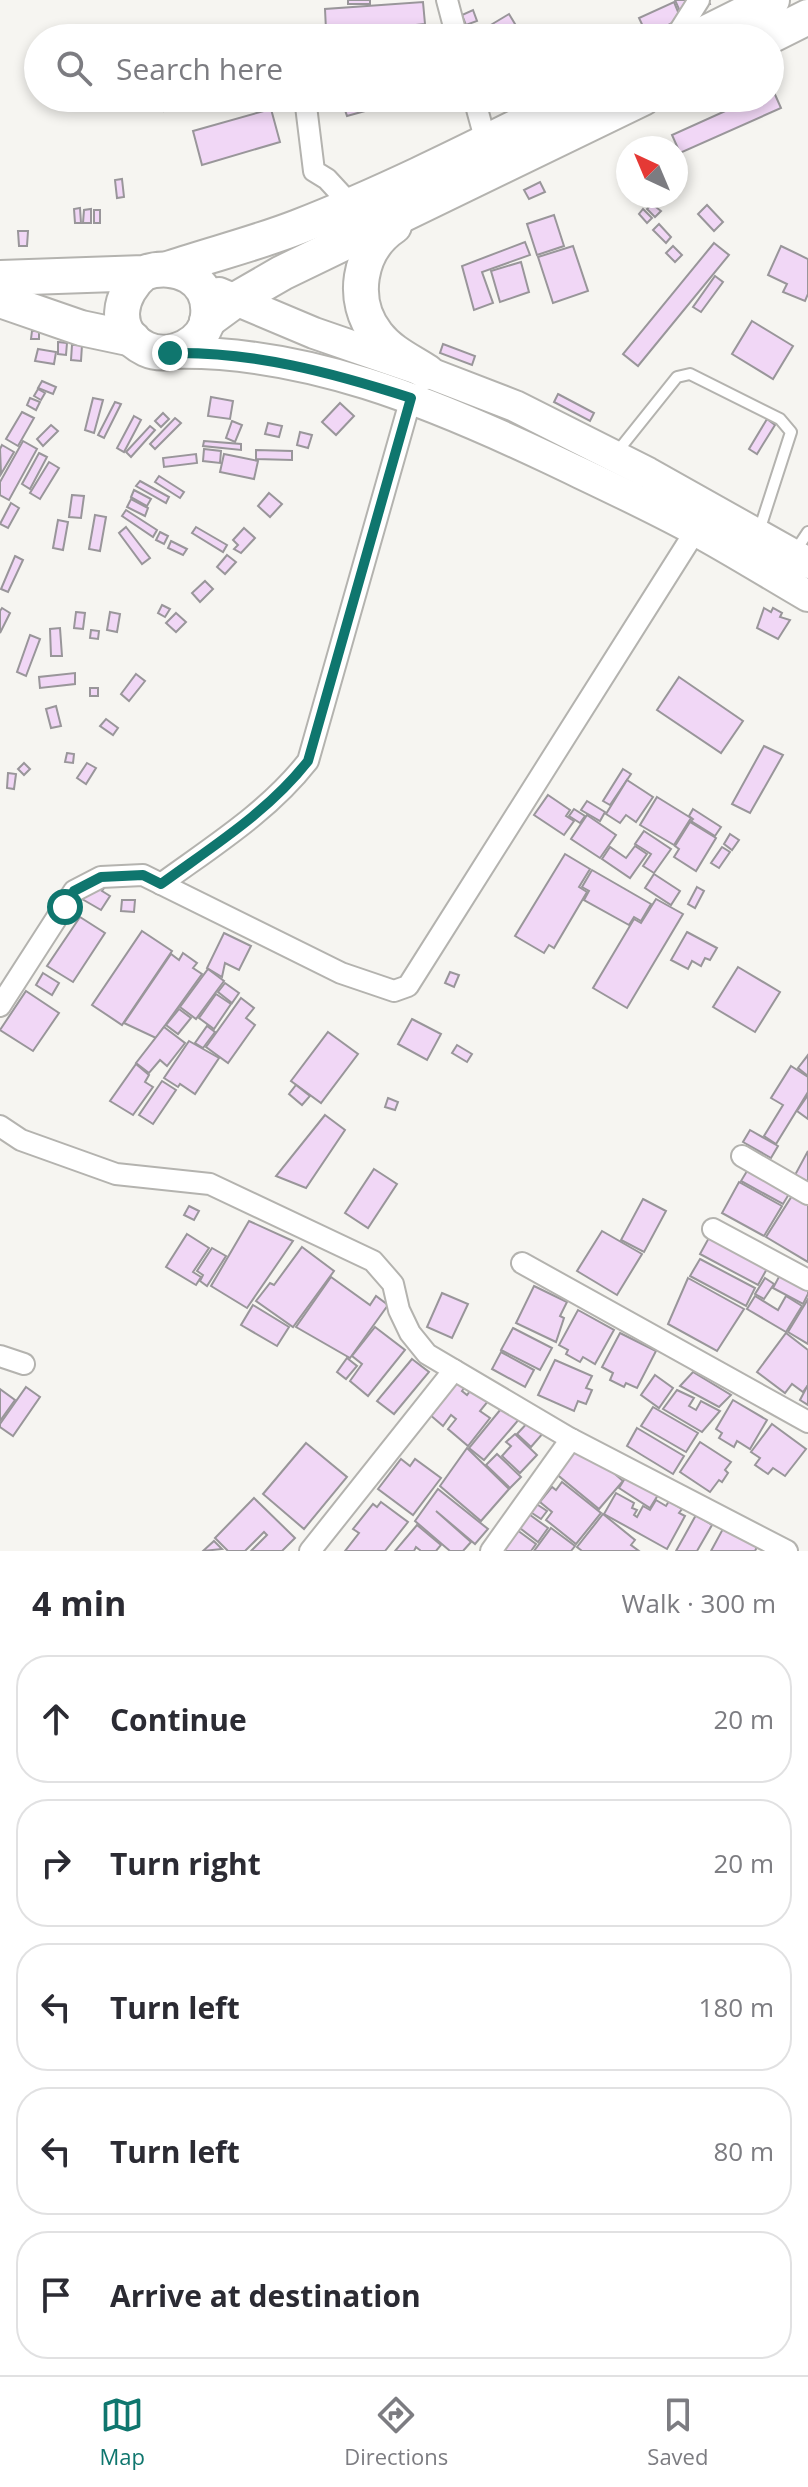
<!DOCTYPE html>
<meta charset="utf-8">
<style>
:root{--surface:#fff;--page:#f2f2f3;--text:#2b2b33;--muted:#7c7c81;--line:#e1e1e2;--accent:#0f766e}
body{margin:0;font-family:"Open Sans",sans-serif;background:var(--page);color:var(--text)}
.compass{position:absolute;left:616px;top:136px;width:72px;height:72px;border-radius:50%;background:var(--surface);box-shadow:0 4px 12px #0003;rotate:316deg}
.stop{position:absolute;width:24px;height:24px;margin:-18px;border:6px solid #0f766e;border-radius:50%;background:#fff}
.stop.end{background:#0f766e;border-color:#fff;box-shadow:0 2px 8px #0008}
.list{margin:0;padding:0;list-style:none}
h2{display:flex;justify-content:space-between;align-items:center;height:104px;margin:0;padding:0 32px;font-size:34px}
h2 small{font-size:26px;font-weight:400;color:var(--muted)}
.list li{display:grid;grid-template-columns:52px 1fr auto;gap:24px;align-items:center;box-sizing:border-box;height:128px;margin:0 16px 16px;padding:0 16px;border:2px solid var(--line);border-radius:32px}
.list b{display:block;font-size:30px;white-space:nowrap}
.list em{font-size:26px;font-style:normal;color:var(--muted)}
.icon{flex:none;width:44px;height:44px;fill:none;stroke:currentColor;stroke-width:2;stroke-linecap:round;stroke-linejoin:round}
.map{position:relative;flex:none;width:808px;height:1551px;overflow:hidden}
.search{position:absolute;background:var(--surface);box-shadow:0 4px 12px #0003;left:24px;right:24px;top:24px;height:88px;display:flex;align-items:center;gap:20px;box-sizing:border-box;padding:0 28px;border-radius:44px;color:var(--muted);font-size:30px}
.sheet{height:824px;background:var(--surface)}
nav{display:flex;justify-content:space-around;align-items:center;box-sizing:border-box;height:112px;border-top:2px solid var(--line);background:var(--surface);font-size:22px;color:var(--muted)}
nav a{display:grid;justify-items:center;gap:4px}
nav .on{color:var(--accent)}
.map>svg:first-child{display:block}
.building{fill:#f1d7f6;stroke:#99969a;stroke-width:2}
.lines{fill:none;stroke-linecap:round;stroke-linejoin:round}
.service-casing{stroke:#b4b3af;stroke-width:14}
.minor-casing{stroke:#b4b3af;stroke-width:24}
.secondary-casing{stroke:#b4b3af;stroke-width:34}
.trunk-casing{stroke:#b4b3af;stroke-width:38}
.service{stroke:#fff;stroke-width:10}
.minor{stroke:#fff;stroke-width:20}
.secondary{stroke:#fff;stroke-width:30}
.trunk{stroke:#fff;stroke-width:34}
.route{stroke:#0f766e;stroke-width:10}
</style>
<div class="map">
<svg width="808" height="1551" viewBox="0 0 808 1551">
<rect width="100%" height="100%" fill="#f6f5f1"/>
<g class="building">
<rect x="348" y="0" width="22" height="4"/>
<polygon points="675,0 708,0 710,4 682,16"/>
<polygon points="423,2 425,24 398,27 398,38 346,38 345,28 326,30 325,9"/>
<polygon points="674,2 681,19 647,35 639,18"/>
<polygon points="473,10 477,21 466,25 462,15"/>
<polygon points="509,14 518,29 502,38 496,38 489,26"/>
<polygon points="641,25 645,33 636,38 616,38"/>
<polygon points="330,30 342,30 343,38 330,38"/>
<polygon points="773,90 781,108 680,153 672,135 754,98 770,98 770,91"/>
<polygon points="111,98 124,98 124,106 110,105"/>
<polygon points="159,98 183,98 186,104 164,111"/>
<polygon points="341,98 361,98 365,111 347,116"/>
<polygon points="368,98 421,98 422,105 369,110"/>
<polygon points="271,109 280,142 202,165 193,131"/>
<polygon points="122,179 124,197 117,198 115,180"/>
<polygon points="540,182 545,192 529,199 524,190"/>
<polygon points="652,204 661,211 655,217 647,209"/>
<polygon points="707,205 723,222 714,231 698,214"/>
<polygon points="80,208 81,223 75,223 74,209"/>
<polygon points="91,209 91,223 83,223 84,210"/>
<polygon points="643,209 652,218 647,223 639,214"/>
<rect x="94" y="210" width="6" height="13"/>
<polygon points="554,215 564,246 537,255 527,224"/>
<polygon points="659,224 671,237 666,243 653,230"/>
<polygon points="18,231 28,231 27,246 19,246"/>
<polygon points="525,242 530,255 482,272 493,303 474,310 462,266"/>
<polygon points="714,243 729,255 638,366 623,354"/>
<polygon points="573,246 588,291 553,303 538,257"/>
<polygon points="673,246 682,255 675,262 666,253"/>
<polygon points="781,246 808,259 808,294 805,301 783,292 787,284 768,275"/>
<polygon points="521,262 529,292 500,302 491,271"/>
<polygon points="715,276 723,282 701,312 693,307"/>
<polygon points="752,321 793,346 773,379 732,354"/>
<polygon points="32,331 39,331 39,339 31,339"/>
<polygon points="58,342 67,343 66,355 58,354"/>
<polygon points="443,344 475,356 472,365 440,353"/>
<polygon points="72,345 82,345 81,361 71,360"/>
<polygon points="38,349 56,352 54,364 35,361"/>
<polygon points="42,381 56,387 53,394 38,388"/>
<polygon points="38,389 45,393 41,400 34,396"/>
<polygon points="558,394 594,413 590,421 554,402"/>
<polygon points="211,397 233,401 230,419 208,416"/>
<polygon points="30,398 40,402 36,410 27,405"/>
<polygon points="93,398 103,400 94,433 85,430"/>
<polygon points="115,402 121,404 104,438 98,435"/>
<polygon points="340,403 354,416 336,435 322,422"/>
<polygon points="22,412 34,418 18,446 6,439"/>
<polygon points="163,413 169,419 161,427 155,421"/>
<polygon points="134,416 141,420 124,452 117,448"/>
<polygon points="175,418 181,423 155,449 150,444"/>
<polygon points="767,419 775,425 757,454 749,449"/>
<polygon points="232,421 242,425 235,442 226,438"/>
<polygon points="268,423 282,426 279,437 265,434"/>
<polygon points="51,425 58,431 43,446 37,439"/>
<polygon points="150,426 155,430 131,457 126,452"/>
<polygon points="300,432 312,435 308,448 297,445"/>
<polygon points="23,441 37,449 9,500 0,495 0,482"/>
<polygon points="204,441 241,444 241,450 203,446"/>
<polygon points="2,445 14,452 1,474 0,449"/>
<polygon points="204,449 221,451 220,463 203,461"/>
<polygon points="256,450 292,451 292,460 256,459"/>
<polygon points="39,453 47,457 30,489 22,484"/>
<polygon points="196,454 197,463 164,467 163,458"/>
<polygon points="224,454 258,461 254,479 220,472"/>
<polygon points="49,462 59,468 40,499 30,493"/>
<polygon points="159,476 184,492 180,498 155,482"/>
<polygon points="140,481 169,497 166,503 136,486"/>
<polygon points="134,490 151,499 147,506 131,497"/>
<polygon points="269,493 282,504 270,517 258,506"/>
<polygon points="72,495 84,496 81,518 69,517"/>
<polygon points="131,499 148,508 145,516 127,507"/>
<polygon points="11,503 19,508 8,528 0,524"/>
<polygon points="126,510 157,530 153,537 122,516"/>
<polygon points="95,515 106,517 100,551 89,549"/>
<polygon points="58,520 68,522 63,550 53,548"/>
<polygon points="126,527 150,558 142,564 119,533"/>
<polygon points="196,527 227,545 223,552 192,533"/>
<polygon points="244,528 255,538 241,553 234,549 238,545 233,540"/>
<polygon points="160,532 168,536 164,544 156,540"/>
<polygon points="171,541 187,549 183,555 168,548"/>
<polygon points="227,555 236,562 225,574 217,567"/>
<polygon points="15,556 23,560 8,592 1,589"/>
<polygon points="205,581 213,589 200,602 192,593"/>
<polygon points="162,605 170,609 165,617 158,613"/>
<polygon points="2,608 10,613 0,633 0,611"/>
<polygon points="764,608 771,612 773,608 782,613 780,617 790,620 778,639 757,628"/>
<polygon points="76,612 85,613 83,629 74,628"/>
<polygon points="110,612 120,614 117,632 107,630"/>
<polygon points="176,613 186,622 176,632 166,623"/>
<polygon points="60,628 62,656 51,656 50,629"/>
<polygon points="91,630 99,631 98,639 90,638"/>
<polygon points="30,635 40,639 26,676 17,672"/>
<polygon points="75,673 75,684 40,688 39,677"/>
<polygon points="136,674 145,681 129,701 121,694"/>
<polygon points="679,677 743,721 721,753 657,710"/>
<rect x="90" y="688" width="8" height="8"/>
<polygon points="56,706 61,726 51,728 46,709"/>
<polygon points="106,719 118,728 113,735 100,726"/>
<polygon points="764,746 783,755 750,813 732,804"/>
<polygon points="67,753 74,754 73,763 65,762"/>
<polygon points="24,763 30,769 24,775 18,769"/>
<polygon points="87,763 96,768 86,784 77,778"/>
<polygon points="623,769 631,774 610,805 603,801"/>
<polygon points="8,773 16,774 14,789 7,788"/>
<polygon points="627,780 653,797 636,822 626,815 620,823 606,814"/>
<polygon points="548,795 570,810 566,816 574,821 564,835 534,815"/>
<polygon points="657,797 691,818 674,845 640,825"/>
<polygon points="587,801 605,812 600,821 581,810"/>
<polygon points="574,809 585,816 580,823 569,816"/>
<polygon points="693,809 721,827 715,836 691,821 693,819 689,816"/>
<polygon points="587,815 616,835 600,858 571,839"/>
<polygon points="690,822 716,838 696,871 674,857 679,849 675,846"/>
<polygon points="644,831 671,849 654,873 643,866 651,854 635,844"/>
<polygon points="730,834 739,840 732,850 724,844"/>
<polygon points="635,846 647,854 630,878 602,859 610,847 626,858"/>
<polygon points="722,847 730,852 719,868 711,863"/>
<polygon points="565,854 590,869 579,887 587,892 554,948 549,945 544,953 515,936"/>
<polygon points="592,870 651,904 641,921 634,917 629,925 584,900 589,891 582,887"/>
<polygon points="654,874 680,891 671,905 645,888"/>
<polygon points="92,884 97,884 104,888 102,891 110,896 101,910 82,899"/>
<polygon points="697,887 704,891 695,908 688,904"/>
<polygon points="656,899 683,914 627,1008 593,988 634,919 641,923"/>
<polygon points="122,900 135,900 134,912 121,911"/>
<polygon points="80,917 105,933 73,982 47,966"/>
<polygon points="142,931 172,951 122,1025 92,1005"/>
<polygon points="687,932 717,948 710,960 705,958 701,966 692,961 688,969 671,960"/>
<polygon points="224,933 251,946 239,970 225,963 222,977 207,968"/>
<polygon points="183,953 197,963 193,968 202,974 156,1038 124,1023 171,954 179,960"/>
<polygon points="738,967 780,992 755,1032 713,1007"/>
<polygon points="208,969 224,981 196,1019 180,1007"/>
<polygon points="450,972 459,975 454,987 445,983"/>
<polygon points="43,973 59,983 52,995 36,985"/>
<polygon points="225,983 239,993 232,1003 218,992"/>
<polygon points="26,991 59,1013 33,1051 0,1030"/>
<polygon points="216,994 231,1004 214,1029 199,1018"/>
<polygon points="241,998 254,1008 246,1018 255,1025 228,1063 206,1047"/>
<polygon points="179,1009 191,1018 178,1034 166,1025"/>
<polygon points="412,1019 441,1034 427,1060 398,1044"/>
<polygon points="207,1026 215,1032 203,1048 195,1043"/>
<polygon points="164,1027 185,1043 167,1066 160,1060 149,1073 136,1063"/>
<polygon points="328,1032 358,1054 321,1103 291,1081"/>
<polygon points="189,1041 219,1058 195,1094 180,1084 178,1087 164,1078"/>
<polygon points="457,1045 472,1054 467,1062 452,1053"/>
<polygon points="808,1055 808,1076 798,1068"/>
<polygon points="136,1064 149,1075 145,1082 153,1087 133,1115 110,1101"/>
<polygon points="791,1066 808,1077 808,1092 776,1144 764,1136 783,1105 771,1098"/>
<polygon points="162,1081 176,1090 153,1124 139,1115"/>
<polygon points="296,1085 310,1096 302,1105 289,1094"/>
<polygon points="808,1095 808,1119 797,1111"/>
<polygon points="388,1098 398,1102 395,1110 385,1107"/>
<polygon points="325,1115 345,1130 306,1188 276,1176"/>
<polygon points="750,1130 778,1146 771,1158 743,1142"/>
<polygon points="808,1151 808,1182 795,1175"/>
<polygon points="750,1166 792,1189 783,1204 741,1181"/>
<polygon points="374,1169 397,1184 368,1228 345,1213"/>
<polygon points="739,1182 782,1206 764,1236 722,1213"/>
<polygon points="797,1188 808,1195 808,1262 766,1237"/>
<polygon points="643,1199 666,1211 644,1252 621,1240"/>
<polygon points="189,1206 199,1211 194,1220 184,1215"/>
<polygon points="249,1221 293,1241 247,1308 211,1286"/>
<polygon points="602,1231 642,1254 617,1295 577,1271"/>
<polygon points="187,1234 209,1248 193,1272 201,1277 196,1285 166,1267"/>
<polygon points="711,1234 769,1265 758,1285 700,1254"/>
<polygon points="302,1247 334,1271 293,1327 256,1301 270,1283 274,1285"/>
<polygon points="212,1248 226,1256 207,1286 200,1281 203,1275 197,1271"/>
<polygon points="700,1259 755,1288 746,1306 690,1276"/>
<polygon points="781,1273 808,1288 808,1294 803,1304 773,1288"/>
<polygon points="331,1277 370,1305 376,1296 388,1305 350,1358 296,1327"/>
<polygon points="688,1278 744,1309 717,1351 668,1324"/>
<polygon points="765,1278 774,1284 764,1299 755,1294"/>
<polygon points="534,1286 567,1302 560,1316 564,1318 556,1342 516,1323"/>
<polygon points="442,1293 468,1304 452,1338 427,1327"/>
<polygon points="755,1296 778,1310 786,1296 802,1306 786,1332 747,1309"/>
<polygon points="808,1299 808,1344 788,1332"/>
<polygon points="253,1305 289,1327 277,1346 241,1325"/>
<polygon points="578,1310 614,1330 595,1364 583,1357 580,1362 566,1354 568,1350 559,1345"/>
<polygon points="375,1327 405,1350 368,1396 350,1381 362,1364 352,1356"/>
<polygon points="513,1328 552,1348 540,1370 501,1350"/>
<polygon points="620,1333 656,1351 637,1388 626,1383 624,1387 610,1380 613,1373 602,1367"/>
<polygon points="786,1333 808,1350 808,1385 803,1392 792,1384 785,1393 757,1372"/>
<polygon points="501,1352 534,1370 525,1387 492,1369"/>
<polygon points="347,1358 357,1366 346,1379 337,1372"/>
<polygon points="412,1359 429,1372 394,1414 377,1401"/>
<polygon points="555,1360 592,1376 586,1388 592,1390 586,1404 578,1401 574,1411 538,1395"/>
<polygon points="693,1372 731,1395 719,1407 680,1386"/>
<polygon points="655,1375 673,1388 659,1408 641,1395"/>
<polygon points="460,1376 468,1383 462,1391 467,1395 473,1387 489,1400 480,1411 490,1418 468,1446 448,1429 456,1419 451,1415 443,1426 429,1414"/>
<polygon points="808,1385 808,1405 800,1400"/>
<polygon points="26,1387 40,1397 13,1436 0,1427 0,1424"/>
<polygon points="0,1389 15,1400 0,1421"/>
<polygon points="677,1390 694,1398 689,1406 696,1410 701,1401 720,1411 702,1432 663,1409"/>
<polygon points="733,1400 767,1420 750,1449 737,1441 734,1447 719,1438 722,1433 716,1429"/>
<polygon points="505,1404 521,1417 484,1460 469,1448"/>
<polygon points="653,1407 698,1433 686,1452 641,1426"/>
<polygon points="531,1419 544,1432 531,1447 517,1434"/>
<polygon points="772,1424 806,1449 785,1476 773,1468 768,1474 755,1465 760,1458 751,1452"/>
<polygon points="637,1428 684,1456 673,1474 627,1446"/>
<polygon points="515,1434 537,1455 520,1473 502,1456 511,1446 506,1442"/>
<polygon points="578,1442 623,1481 599,1509 554,1472"/>
<polygon points="700,1442 731,1462 725,1470 728,1473 722,1482 719,1480 710,1492 680,1472"/>
<polygon points="306,1443 347,1477 304,1529 263,1494"/>
<polygon points="467,1448 509,1489 481,1521 440,1486"/>
<polygon points="497,1454 521,1477 510,1488 486,1465"/>
<polygon points="401,1459 410,1466 415,1459 441,1478 413,1515 378,1489"/>
<polygon points="627,1475 658,1495 650,1508 619,1488"/>
<polygon points="562,1482 601,1513 576,1544 546,1520 552,1512 540,1502 552,1487 556,1490"/>
<polygon points="438,1489 488,1529 475,1544 436,1511 471,1542 463,1551 450,1551 415,1521"/>
<polygon points="616,1493 634,1503 632,1508 637,1510 634,1515 637,1517 643,1506 650,1510 656,1500 666,1506 669,1501 682,1509 679,1513 685,1516 667,1549 604,1514"/>
<polygon points="254,1498 295,1538 282,1551 251,1551 267,1535 264,1532 245,1551 228,1551 215,1538"/>
<polygon points="381,1502 408,1522 385,1551 345,1551 359,1533 353,1529 373,1504 377,1507"/>
<polygon points="535,1503 547,1511 541,1519 529,1511"/>
<polygon points="526,1512 548,1528 538,1542 516,1525"/>
<polygon points="603,1514 635,1540 631,1545 639,1551 582,1551 577,1547"/>
<polygon points="696,1515 712,1525 697,1551 676,1551"/>
<polygon points="417,1525 441,1545 436,1551 421,1551 416,1547 414,1551 395,1551"/>
<polygon points="513,1527 536,1544 531,1551 496,1551"/>
<polygon points="724,1527 758,1545 755,1551 711,1551"/>
<polygon points="551,1528 575,1546 571,1551 534,1551"/>
<polygon points="214,1541 222,1549 203,1551"/>
</g>
<g class="lines">
<g class="service-casing">
<g id="service">
<polyline points="617,452 677,377 690,374 780,419 791,432 759,531"/>
<polyline points="794,553 808,532"/>
</g>
</g>
<g class="minor-casing">
<g id="minor">
<polyline points="447,0 457,38"/>
<polyline points="675,38 699,0"/>
<polyline points="305,98 314,171 327,179 351,205"/>
<polyline points="474,98 486,142"/>
<path d="M161,884c52,-38 107,-72 147,-123l103,-363"/>
<polyline points="0,1006 74,891 101,877 143,875 341,973 394,991 408,986 696,530"/>
<polyline points="0,1126 21,1140 116,1174 210,1184 373,1261 393,1284 399,1310 410,1333 427,1354 571,1439 787,1551"/>
<polyline points="742,1156 808,1194"/>
<polyline points="713,1229 808,1280"/>
<polyline points="522,1263 808,1422"/>
<polyline points="0,1356 24,1364"/>
<polyline points="310,1551 454,1370"/>
<polyline points="491,1551 571,1439"/>
</g>
</g>
<g class="secondary-casing">
<g id="secondary">
<polyline points="219,293 314,333 427,372 515,406 648,473 808,563"/>
<path d="M170,353c134,-4 263,50 381,106 48,23 96,45 142,70 39,21 77,45 115,67"/>
</g>
</g>
<g class="trunk-casing">
<g id="trunk">
<polyline points="696,38 772,0"/>
<polyline points="766,38 808,17"/>
<path d="M394,226c-36,24 -44,75 -17,109 13,17 33,26 50,37"/>
<path d="M171,268c42,-14 86,-25 127,-41 95,-37 186,-84 277,-129"/>
<path d="M0,278l144,-5c31,-11 68,5 64,43 -2,28 -38,44 -62,33 -36,-17 -27,-56 -2,-76"/>
<polyline points="0,300 81,328 133,339"/>
<polyline points="207,321 237,299 282,273 643,98"/>
</g>
</g>
<use href="#service" class="service"/>
<use href="#minor" class="minor"/>
<use href="#secondary" class="secondary"/>
<use href="#trunk" class="trunk"/>
</g>
<g class="lines">
<path class="route" d="M65,907l9,-16 27,-14 42,-2 18,9c52,-38 107,-72 147,-123l103,-363c-78,-25 -159,-47 -241,-45"/>
</g>
</svg>
<svg class="compass" viewBox="-18 -18 36 36"><path d="M0-13l5 13h-10z" fill="#e53935"/><path d="M0 13l5-13h-10z" fill="#7c7c81"/></svg>
<div class="stop" style="left:65px;top:907px"></div>
<div class="stop end" style="left:170px;top:353px"></div>
<div class="search"><svg class="icon" aria-label="search" viewBox="0 0 24 24"><circle cx="10" cy="10" r="6"/><path d="M15 15l6 6"/></svg>Search here</div>
</div>
<section class="sheet">
<h2>4 min<small>Walk · 300 m</small></h2>
<ul class="list">
<li><svg class="icon" aria-label="ahead" viewBox="0 0 24 24"><path d="M12 20V5M6 11l6-6 6 6"/></svg><div><b>Continue</b></div><em>20 m</em></li>
<li><svg class="icon" aria-label="right" viewBox="0 0 24 24"><path d="M7 20v-9h11M14 6l5 5-5 5"/></svg><div><b>Turn right</b></div><em>20 m</em></li>
<li><svg class="icon" aria-label="left" viewBox="0 0 24 24"><path d="M17 20v-9H6M10 6l-5 5 5 5"/></svg><div><b>Turn left</b></div><em>180 m</em></li>
<li><svg class="icon" aria-label="left" viewBox="0 0 24 24"><path d="M17 20v-9H6M10 6l-5 5 5 5"/></svg><div><b>Turn left</b></div><em>80 m</em></li>
<li><svg class="icon" aria-label="arrive" viewBox="0 0 24 24"><path d="M6 21V4h12l-3 4 3 4H6"/></svg><div><b>Arrive at destination</b></div></li>
</ul>
</section>
<nav>
<a class="on"><svg class="icon" aria-label="map" viewBox="0 0 24 24"><path d="M3 6l6-2 6 2 6-2v14l-6 2-6-2-6 2zM9 4v14M15 6v14"/></svg>Map</a>
<a><svg class="icon" aria-label="directions" viewBox="0 0 24 24"><path d="M12 3l9 9-9 9-9-9zM9 14v-3h6M13 9l2 2-2 2"/></svg>Directions</a>
<a><svg class="icon" aria-label="saved" viewBox="0 0 24 24"><path d="M7 4h10v16l-5-4-5 4z"/></svg>Saved</a>
</nav>
